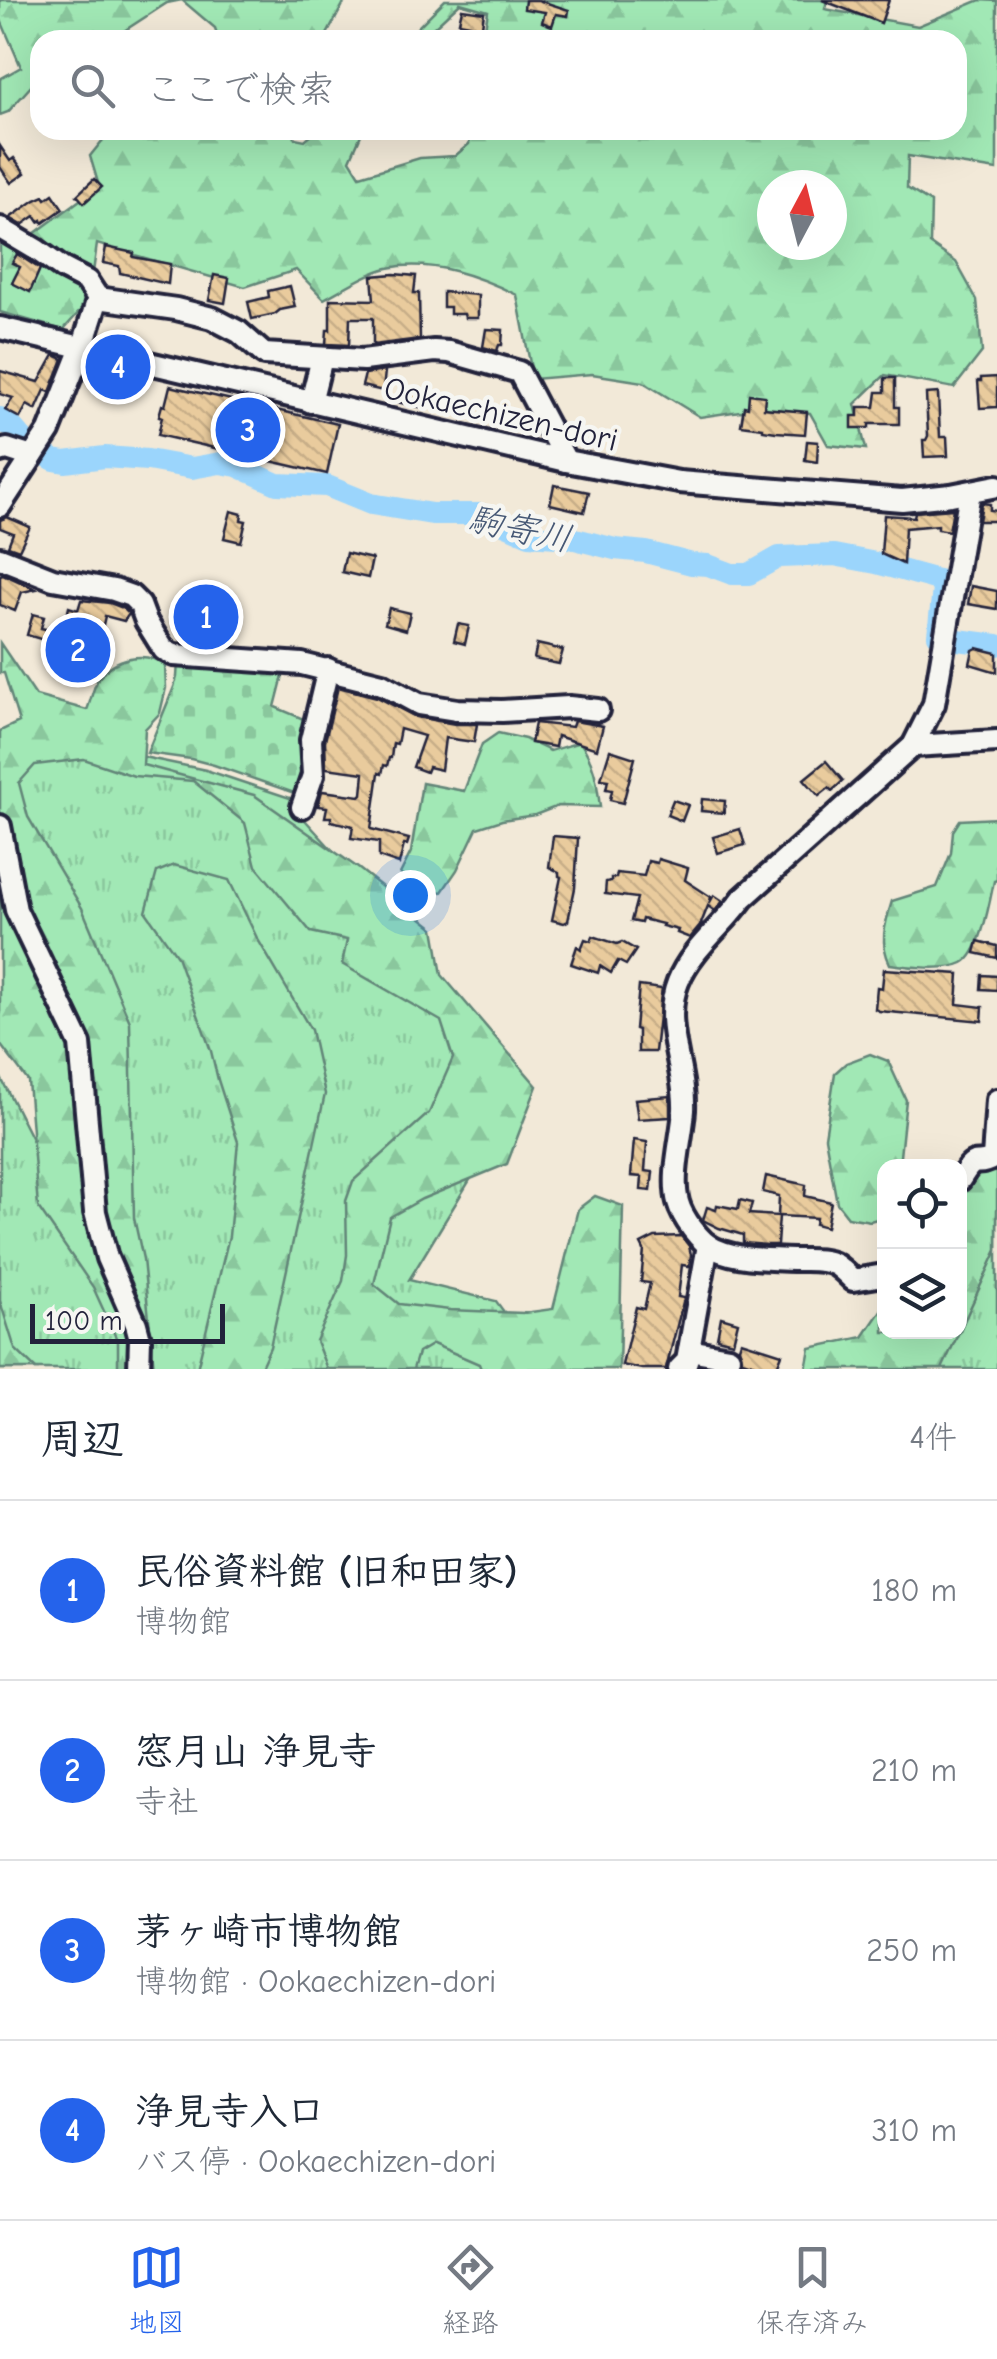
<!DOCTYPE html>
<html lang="ja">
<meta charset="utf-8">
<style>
:root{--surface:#fff;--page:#f2f2f3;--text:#1f2937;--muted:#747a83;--line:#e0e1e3;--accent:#2563eb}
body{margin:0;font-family:"Comic Neue","Klee One",sans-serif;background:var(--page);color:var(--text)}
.controls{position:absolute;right:30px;bottom:30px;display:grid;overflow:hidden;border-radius:20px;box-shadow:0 10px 40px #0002}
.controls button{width:90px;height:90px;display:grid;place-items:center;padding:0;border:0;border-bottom:2px solid var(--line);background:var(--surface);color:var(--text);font:50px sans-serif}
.compass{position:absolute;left:757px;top:170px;width:90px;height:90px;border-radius:50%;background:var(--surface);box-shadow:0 10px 40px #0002;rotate:7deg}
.scale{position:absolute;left:30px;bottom:25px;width:195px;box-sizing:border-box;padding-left:10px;border:5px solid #22223b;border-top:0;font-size:28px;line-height:35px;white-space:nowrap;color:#22223b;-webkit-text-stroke:8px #f6f6f2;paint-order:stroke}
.you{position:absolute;left:410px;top:895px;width:35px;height:35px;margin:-25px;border:8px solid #fff;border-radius:50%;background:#1a73e8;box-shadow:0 0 0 15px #1a73e833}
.badge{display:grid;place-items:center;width:65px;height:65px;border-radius:50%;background:var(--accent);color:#fff;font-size:32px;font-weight:700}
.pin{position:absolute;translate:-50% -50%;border:5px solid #fff;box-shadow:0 2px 10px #0006}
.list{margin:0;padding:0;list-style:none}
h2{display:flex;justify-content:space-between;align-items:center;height:130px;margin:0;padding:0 40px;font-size:42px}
h2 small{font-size:32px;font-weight:400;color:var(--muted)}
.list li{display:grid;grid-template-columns:65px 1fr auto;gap:30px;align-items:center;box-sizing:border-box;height:180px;padding:0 40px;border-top:2px solid var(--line)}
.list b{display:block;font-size:38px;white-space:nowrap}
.list p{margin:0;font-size:32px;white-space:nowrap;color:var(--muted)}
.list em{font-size:32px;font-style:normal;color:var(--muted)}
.icon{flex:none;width:55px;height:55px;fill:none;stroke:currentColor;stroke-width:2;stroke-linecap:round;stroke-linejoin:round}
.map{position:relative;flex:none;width:997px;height:1369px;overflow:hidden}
.search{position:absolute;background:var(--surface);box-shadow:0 10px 40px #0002;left:30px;right:30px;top:30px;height:110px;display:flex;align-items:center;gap:25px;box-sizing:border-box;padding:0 35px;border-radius:30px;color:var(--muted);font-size:38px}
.sheet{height:850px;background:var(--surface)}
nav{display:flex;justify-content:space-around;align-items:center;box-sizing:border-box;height:140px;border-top:2px solid var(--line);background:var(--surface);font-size:28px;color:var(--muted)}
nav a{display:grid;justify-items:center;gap:5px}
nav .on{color:var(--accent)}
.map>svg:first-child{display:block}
.grass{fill:url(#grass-tufts);stroke:#628578;stroke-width:2.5}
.forest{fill:url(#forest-firs);stroke:#628578;stroke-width:2.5;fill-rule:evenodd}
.cemetery{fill:url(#cemetery-stones);stroke:#628578;stroke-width:2.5}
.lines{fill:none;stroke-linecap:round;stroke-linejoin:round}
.river{stroke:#9bd5fc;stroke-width:22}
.building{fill:url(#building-back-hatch);stroke:#22223b;stroke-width:2.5}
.minor-casing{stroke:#22223b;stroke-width:28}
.minor{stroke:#f6f6f2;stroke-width:20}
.labels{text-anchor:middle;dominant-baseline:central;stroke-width:9;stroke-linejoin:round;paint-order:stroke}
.street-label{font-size:32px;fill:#22223b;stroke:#f6f6f2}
.water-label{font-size:35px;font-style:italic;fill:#465875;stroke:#f6f6f2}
</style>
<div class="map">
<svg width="997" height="1369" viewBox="0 0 997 1369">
<defs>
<pattern id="grass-tufts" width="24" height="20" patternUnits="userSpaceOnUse" patternTransform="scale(2.5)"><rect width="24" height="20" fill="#a1e8b5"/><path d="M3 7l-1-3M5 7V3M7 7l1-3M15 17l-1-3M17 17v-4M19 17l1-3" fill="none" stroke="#8ac79d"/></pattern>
<pattern id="forest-firs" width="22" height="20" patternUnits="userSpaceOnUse" patternTransform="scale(2.5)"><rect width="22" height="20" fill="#a1e8b5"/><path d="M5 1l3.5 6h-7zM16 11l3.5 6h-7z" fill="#8ac79d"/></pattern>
<pattern id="cemetery-stones" width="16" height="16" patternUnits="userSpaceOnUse" patternTransform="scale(2.5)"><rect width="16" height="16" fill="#a1e8b5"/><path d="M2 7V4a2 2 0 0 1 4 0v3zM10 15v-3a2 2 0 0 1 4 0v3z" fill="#8ac79d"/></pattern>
<pattern id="building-back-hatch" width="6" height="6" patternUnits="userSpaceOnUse" patternTransform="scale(2.5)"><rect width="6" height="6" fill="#e9cb9d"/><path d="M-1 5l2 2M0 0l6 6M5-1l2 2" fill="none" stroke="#c8ae88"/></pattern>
</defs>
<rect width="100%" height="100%" fill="#f2e9d8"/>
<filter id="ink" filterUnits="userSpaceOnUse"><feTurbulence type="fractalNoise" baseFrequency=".01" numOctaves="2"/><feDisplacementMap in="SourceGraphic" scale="20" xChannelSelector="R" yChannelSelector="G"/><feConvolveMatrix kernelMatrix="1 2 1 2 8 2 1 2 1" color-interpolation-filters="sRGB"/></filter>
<g filter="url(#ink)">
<g class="grass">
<polygon points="65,734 148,758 206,770 293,799 296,810 356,876 490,1078 490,1147 409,1280 496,1301 546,1369 0,1369 0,1076 87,1248 0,774"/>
<polygon points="997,1186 997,1369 907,1369 960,1332"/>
</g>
<g class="forest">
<polygon points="0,0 347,0 344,3 324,40 219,40 215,28 182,0 167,3 110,40 40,40 40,76 8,112 0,115 0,79 21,67 0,18"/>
<path d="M445,0h382l-2,9 93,17 62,-26 17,1v169l-89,-14 -1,32 24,15 -1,41 26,18 21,38 5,52 -28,36 -69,-13 -30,29 11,45 -38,-4 -18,-32 -70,-2 -40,6 -57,-35 -51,-8 -59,5 -16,-84c-39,-19 -85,-36 -129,-27 -19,4 -45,21 -64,31l-28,-29 -51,17 -148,-43 -8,57 -26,29 -63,-18v-69l31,-7 68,-50 -9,-30 21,-26h180l4,8 10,2 11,-10h47l-13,30 10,16 60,-18 35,-2 14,-12 4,-14h484v-90h-474l5,-29 -28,-8 -40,37h-8l5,-12zM772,185h60v60h-60z"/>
<path d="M0,643l36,53 51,14c4,-9 6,-24 12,-32 15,-21 46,-28 66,-13l1,23 -6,25 -15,16 -2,36 111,30 104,73 76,60 8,47 95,111 -30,78 -85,35 -32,18 -16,67 25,20 51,6 74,3 29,-4 25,-100 17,-13 28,10 -4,163h-138l-2,-5 -46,-20 -15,9 -5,16h-86l-11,-28 27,-60 4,-26 -1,-54 7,-20 76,-68 24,-55 -12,-37 -99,-57 5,-24 -36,-8 -55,-66 -11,-43 -52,-42 -59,-5 -50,-17 -49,6 -16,18 9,34 54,91 48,114 4,196 9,41 11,110h-36v-27l-25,-55 -55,-80 -10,-126 -28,-37v-313l19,-9 -15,-49h-4z"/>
<path d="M498,733l27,6 25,12 30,-9c15,21 17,40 20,65l-42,-1 -23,9 -33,5 -25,8 -20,42 -15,22 -18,-3 -24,-15 11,-22 11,-69 42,8 18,-47z"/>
<path d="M997,818v62l-3,1c-4,19 -13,73 -31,82 -16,8 -55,4 -73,1 -11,-22 -5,-40 2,-63l45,-14 14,-34 2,-22 7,-11z"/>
<polygon points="174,865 229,880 257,938 311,1030 325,1094 270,1347 260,1369 197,1369 229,1236 238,1142 218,1080 211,1051 177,956 146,912 157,872"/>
<polygon points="870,1054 888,1061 906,1100 899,1166 884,1166 884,1217 870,1221 848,1217 837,1203 825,1137 835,1073 846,1063"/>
<polygon points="997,1152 997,1250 942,1369 806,1369 810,1348 863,1337 884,1306 884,1332 960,1332 960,1198"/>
<polygon points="0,1301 15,1349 36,1369 0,1369"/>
</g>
<polygon class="cemetery" points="178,662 285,668 275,707 306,720 307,775 297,794 214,765 191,759 147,753 174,687 177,677"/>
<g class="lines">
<polyline class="river" points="0,418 14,429 29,446 54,460 65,462 105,457 148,460 192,468 220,463 237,466 277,484 327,486 371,504 432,514 481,514 529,535 571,538 615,549 646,552 692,564 708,565 732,574 749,574 779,557 834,555 876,563 938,580 943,589 938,635 942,638 997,645"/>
</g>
<g class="building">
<polygon points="525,0 538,0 569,10 568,16 556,14 552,26 542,22 545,12 524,9"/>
<polygon points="822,0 889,0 881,23"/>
<polygon points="462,9 484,12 480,40 467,40 470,24 459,22"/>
<polygon points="0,146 10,161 14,158 25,173 11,183 0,167"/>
<polygon points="94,179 102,187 84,203 77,195"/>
<polygon points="53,194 63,209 43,223 42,220 39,222 35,216 22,225 10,218 35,200 44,196 46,199"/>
<polygon points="106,247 134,253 133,257 170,264 168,284 120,273 119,266 103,263"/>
<polygon points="17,254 40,269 30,292 12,283 20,267 12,263"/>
<polygon points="394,274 416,276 414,293 419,293 420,339 373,345 373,318 350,318 349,345 326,344 327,330 330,330 330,299 374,300 372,276"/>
<polygon points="214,275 229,278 225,303 209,300"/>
<polygon points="290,286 295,307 280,310 275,314 252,319 248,302 269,297 268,291"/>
<polygon points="443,292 478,295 478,318 465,318 464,314 450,314 450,307 443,307"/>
<polygon points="486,329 503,330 502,345 499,345 497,351 483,347"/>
<polygon points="54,355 63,359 50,392 45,390 36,410 27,405 20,418 5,410 13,398 0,394 0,371 39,382"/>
<polygon points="385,371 383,391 362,386 365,374"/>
<polygon points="997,377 997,407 980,408 978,381 981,381 981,378"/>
<polygon points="885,378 895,378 895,407 899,407 899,424 869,424 869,428 852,428 852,416 858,416 858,407 875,407 877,392 885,392"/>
<polygon points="170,386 338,424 327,474 158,435 162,417 159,416 162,405 165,406"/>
<polygon points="400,388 419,393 419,407 397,402"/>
<polygon points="938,393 940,437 947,437 948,456 924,457 923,440 926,440 928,436 926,394"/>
<polygon points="749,394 765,396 764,408 807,412 805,434 776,432 763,430 763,428 741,425 744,406 748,407"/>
<polygon points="807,441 818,442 817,462 805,460"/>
<polygon points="554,485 589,492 584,512 550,504"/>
<polygon points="982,503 990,504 990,510 997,511 997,521 979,521"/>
<polygon points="953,509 949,531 938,529 938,525 905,528 903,564 881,554 884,515 914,517 915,512"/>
<polygon points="231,511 242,514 241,520 246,521 241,542 224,538"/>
<polygon points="7,517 30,527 19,550 8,546 13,533 0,528 0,520"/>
<polygon points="346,553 372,559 368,578 342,572"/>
<polygon points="3,574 36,589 22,592 15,611 0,605 0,575"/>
<polygon points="971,586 997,591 997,609 968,604"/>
<polygon points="194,593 220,595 217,641 191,639"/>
<polygon points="81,600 110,603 123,608 129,614 124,621 105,616 92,672 50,661 54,643 27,635 33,614 44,617 41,628 63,633 69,607 78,610"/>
<polygon points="389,608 410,613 406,630 385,624"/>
<polygon points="458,624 469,626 465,644 454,641"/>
<polygon points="537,644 563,650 559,664 534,659"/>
<polygon points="977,648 997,653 997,672 970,664 973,650"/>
<polygon points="338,687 377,697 416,717 455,724 477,724 474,742 445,738 441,770 428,767 426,772 413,767 424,736 400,729 397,744 393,743 391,758 389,758 387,766 384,765 382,774 379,773 371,829 409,839 407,845 404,845 399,864 379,857 379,842 351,838 353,826 331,821 331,817 325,817 327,807 318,806 322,791 360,796 362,794 364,773 326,768 325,741"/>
<polygon points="574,721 603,726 597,749 557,736 555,747 531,743 535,723 572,727"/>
<polygon points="610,750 635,758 623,803 610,800 612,790 606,789 608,780 601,779"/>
<polygon points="826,761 843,781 832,791 829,788 819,796 804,779"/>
<polygon points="702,799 725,801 724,813 701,811"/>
<polygon points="673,800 688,805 682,821 667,815"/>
<polygon points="740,829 745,845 718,853 713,837"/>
<polygon points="553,836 578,838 575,888 568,921 564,923 552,920 561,877 559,876 559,872 549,867"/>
<polygon points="658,859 688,868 685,880 711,897 709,904 714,895 723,901 715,911 708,906 700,926 690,938 677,933 678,930 662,926 663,924 642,919 641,923 631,921 637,898 605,894 606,882 611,881 611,878 616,878 617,873 644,876 648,861 657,863"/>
<polygon points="593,936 617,944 622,942 636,950 626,965 618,961 611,973 600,966 598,973 571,964 577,946 581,949 585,939 591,941"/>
<polygon points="978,941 997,946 997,958 975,953"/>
<polygon points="884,969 959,974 957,1004 983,1007 982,1021 879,1011 875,1009 877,987 882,988"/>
<polygon points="982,975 997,976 997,990 981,989"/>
<polygon points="639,986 662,989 655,1052 638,1052 638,1030 635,1029"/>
<polygon points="670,1096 670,1117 638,1119 635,1099"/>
<polygon points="634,1140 647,1142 645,1171 653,1172 651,1191 641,1190 642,1177 631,1176"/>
<polygon points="766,1176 806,1185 805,1196 831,1202 826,1227 815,1224 816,1218 779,1216 777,1245 767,1245 743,1243 743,1235 719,1228 703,1220 707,1207 716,1210 717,1205 738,1209 740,1200 752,1203 749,1214 778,1216 779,1196 763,1192"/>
<polygon points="681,1236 689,1246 691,1255 689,1266 682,1265 678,1297 684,1298 666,1369 642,1369 622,1365 636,1307 644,1309 650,1283 641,1282 644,1250 641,1244 655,1237"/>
<polygon points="721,1317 738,1322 733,1342 717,1338"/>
<polygon points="741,1341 782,1354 776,1369 760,1369 762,1366 742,1360 739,1347"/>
</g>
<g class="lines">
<g class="minor-casing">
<g id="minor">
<polyline points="0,228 37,250 62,268 87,281 98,298 176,309 212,318 239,332 264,354 363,360 434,351 449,352 519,372 566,461"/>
<polyline points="0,328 566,461 679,482 902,500 951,495 997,486"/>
<polyline points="311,402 322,358"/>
<polyline points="0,451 7,449 32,457"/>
<polyline points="0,506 49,431 82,348 98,298"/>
<polyline points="0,558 53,579 114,590 131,596 140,605 146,621 164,650 174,655 302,664 382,684 419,704 457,710 502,711 569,707 598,710"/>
<polyline points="913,746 997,741"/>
<polyline points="302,807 313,775 311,740 328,669"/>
<polyline points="0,826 16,910 80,1044 95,1212 107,1258 136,1324 140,1339 139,1369"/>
<path d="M960,1180c17,-29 14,-10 33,-22l4,-58"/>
<path d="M884,1275l-31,5c-5,-5 -11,-11 -17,-15 -11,-6 -26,-5 -38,-5 -26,-1 -59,0 -83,-11 -15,-6 -33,-32 -37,-47 -7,-26 4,-64 6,-92 2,-42 -23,-86 -6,-128 13,-33 45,-56 65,-84l170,-152 21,-42 36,-212"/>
<polyline points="689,1350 729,1357"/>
<polyline points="679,1369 687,1361 708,1245"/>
</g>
</g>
<use href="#minor" class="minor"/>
</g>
</g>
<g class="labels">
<g class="street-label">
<text transform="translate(501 414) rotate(13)">Ookaechizen-dori</text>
</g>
<g class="water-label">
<text transform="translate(520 529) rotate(12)">駒寄川</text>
</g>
</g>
</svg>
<div class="controls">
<button><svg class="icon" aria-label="locate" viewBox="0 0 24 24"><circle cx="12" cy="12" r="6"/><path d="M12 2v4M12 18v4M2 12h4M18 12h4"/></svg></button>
<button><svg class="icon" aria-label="layers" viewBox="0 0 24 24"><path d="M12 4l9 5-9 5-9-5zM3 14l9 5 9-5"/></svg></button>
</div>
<svg class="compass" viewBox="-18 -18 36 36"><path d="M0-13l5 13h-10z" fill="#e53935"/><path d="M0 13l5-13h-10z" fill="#747a83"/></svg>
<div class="scale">100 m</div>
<div class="you"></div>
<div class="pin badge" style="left:206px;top:617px">1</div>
<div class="pin badge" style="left:78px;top:650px">2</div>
<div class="pin badge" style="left:248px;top:430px">3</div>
<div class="pin badge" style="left:118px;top:367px">4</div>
<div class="search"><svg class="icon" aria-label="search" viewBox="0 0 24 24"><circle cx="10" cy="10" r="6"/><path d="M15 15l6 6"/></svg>ここで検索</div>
</div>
<section class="sheet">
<h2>周辺<small>4件</small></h2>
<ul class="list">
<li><span class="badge">1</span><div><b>民俗資料館 (旧和田家)</b><p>博物館</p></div><em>180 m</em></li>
<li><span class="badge">2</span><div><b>窓月山 浄見寺</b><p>寺社</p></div><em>210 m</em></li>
<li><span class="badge">3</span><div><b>茅ヶ崎市博物館</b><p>博物館 · Ookaechizen-dori</p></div><em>250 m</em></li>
<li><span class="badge">4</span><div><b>浄見寺入口</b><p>バス停 · Ookaechizen-dori</p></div><em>310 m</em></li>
</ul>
</section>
<nav>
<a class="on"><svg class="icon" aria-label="map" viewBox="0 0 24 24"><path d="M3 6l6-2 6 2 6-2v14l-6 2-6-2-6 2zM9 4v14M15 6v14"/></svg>地図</a>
<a><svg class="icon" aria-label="directions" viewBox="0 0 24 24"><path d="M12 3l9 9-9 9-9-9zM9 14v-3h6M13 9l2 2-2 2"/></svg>経路</a>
<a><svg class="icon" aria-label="saved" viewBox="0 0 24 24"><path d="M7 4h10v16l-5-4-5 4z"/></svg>保存済み</a>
</nav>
